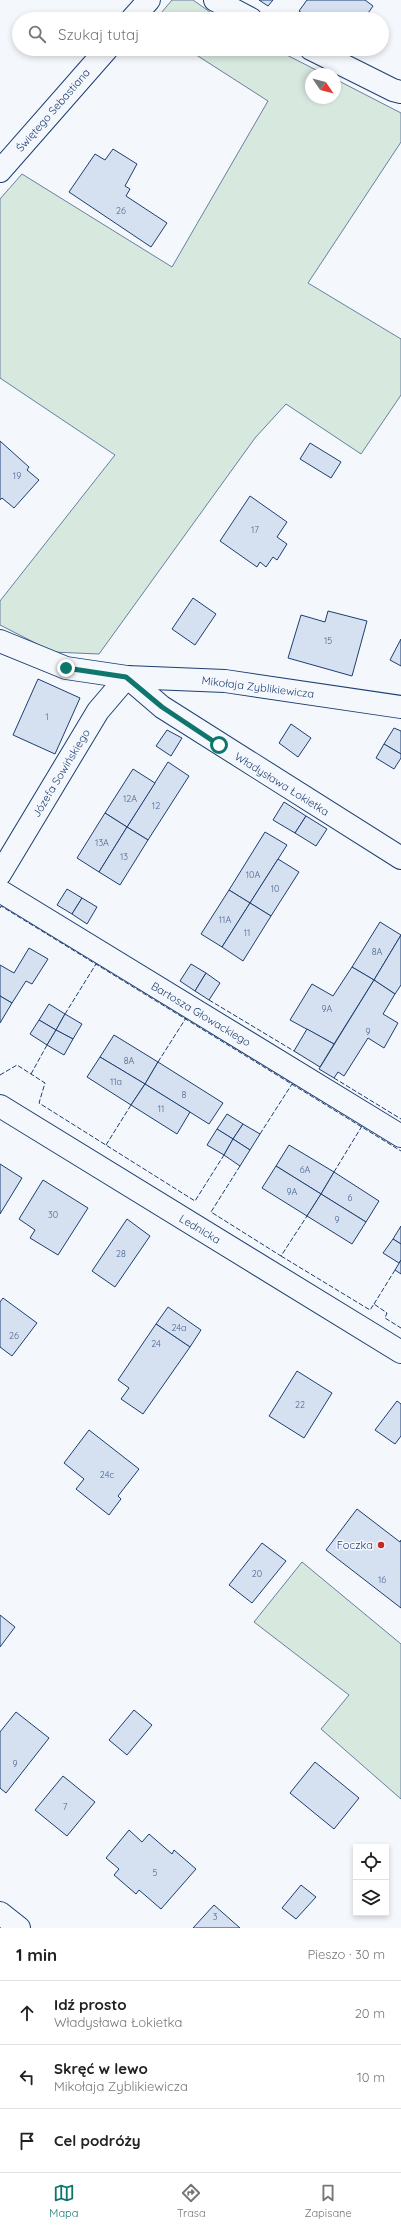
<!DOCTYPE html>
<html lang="pl">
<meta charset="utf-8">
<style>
:root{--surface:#fff;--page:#f2f2f2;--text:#202124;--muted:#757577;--line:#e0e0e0;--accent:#0f766e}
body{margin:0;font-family:Quicksand,sans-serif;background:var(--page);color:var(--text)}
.controls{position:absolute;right:12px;bottom:12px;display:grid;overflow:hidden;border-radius:0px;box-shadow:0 2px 6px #0003}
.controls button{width:36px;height:36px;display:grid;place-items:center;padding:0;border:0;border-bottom:1px solid var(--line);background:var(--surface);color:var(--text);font:20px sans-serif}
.compass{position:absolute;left:305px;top:68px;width:36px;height:36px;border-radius:50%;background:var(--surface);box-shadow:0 2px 6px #0003;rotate:125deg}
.stop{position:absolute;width:12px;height:12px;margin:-9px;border:3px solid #0f766e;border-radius:50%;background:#fff}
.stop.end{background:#0f766e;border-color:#fff;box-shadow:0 1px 4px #0008}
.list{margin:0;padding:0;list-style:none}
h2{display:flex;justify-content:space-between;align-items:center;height:52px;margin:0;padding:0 16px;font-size:17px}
h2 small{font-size:13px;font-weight:400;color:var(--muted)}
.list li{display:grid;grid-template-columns:26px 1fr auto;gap:12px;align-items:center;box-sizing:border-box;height:64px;padding:0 16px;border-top:1px solid var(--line)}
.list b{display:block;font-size:15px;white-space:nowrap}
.list p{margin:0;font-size:13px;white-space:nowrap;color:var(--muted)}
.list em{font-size:13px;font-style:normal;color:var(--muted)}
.icon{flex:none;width:22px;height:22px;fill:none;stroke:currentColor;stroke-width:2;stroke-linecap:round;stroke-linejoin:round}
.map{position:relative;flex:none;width:401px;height:1928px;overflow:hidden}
.search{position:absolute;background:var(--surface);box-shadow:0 2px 6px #0003;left:12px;right:12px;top:12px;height:44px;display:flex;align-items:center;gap:10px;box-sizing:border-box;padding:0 14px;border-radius:22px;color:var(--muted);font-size:15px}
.sheet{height:244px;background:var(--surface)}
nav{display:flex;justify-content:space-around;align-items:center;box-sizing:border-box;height:56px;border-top:1px solid var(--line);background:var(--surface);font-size:11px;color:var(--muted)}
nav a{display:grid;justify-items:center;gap:2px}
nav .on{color:var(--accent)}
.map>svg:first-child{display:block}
.green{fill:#d7e8df;stroke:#687fa3}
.building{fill:#d5e0f0;stroke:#1d3f73}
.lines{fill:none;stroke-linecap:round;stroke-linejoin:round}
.minor-casing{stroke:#1d3f73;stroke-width:24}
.secondary-casing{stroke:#1d3f73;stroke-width:24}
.minor{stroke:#f4f7fb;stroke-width:22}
.secondary{stroke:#f4f7fb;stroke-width:22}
.fence{stroke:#1d3f73;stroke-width:1;stroke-dasharray:5 2;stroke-linecap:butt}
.route{stroke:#0f766e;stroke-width:5}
.poi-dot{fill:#c62828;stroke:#f4f7fb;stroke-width:1.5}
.labels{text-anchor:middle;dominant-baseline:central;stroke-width:3;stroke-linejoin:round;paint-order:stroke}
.number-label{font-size:9px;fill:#4b6792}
.street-label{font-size:11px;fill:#1d3f73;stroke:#f4f7fb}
.poi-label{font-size:11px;fill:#1d3f73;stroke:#f4f7fb;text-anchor:end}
</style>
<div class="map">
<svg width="401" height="1928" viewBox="0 0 401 1928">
<rect width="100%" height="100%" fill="#f4f7fb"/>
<g class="green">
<polygon points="172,0 193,0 220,19 156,19"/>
<polygon points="187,49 275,49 324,74 311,74 311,98 335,98 335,79 401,113 401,142 308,283 401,339 401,395 361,454 286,404 255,438 99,654 53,652 0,625 0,601 115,455 0,378 0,199 22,174 172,267 268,101"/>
<polygon points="302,1562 401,1644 401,1799 321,1729 349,1695 254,1622"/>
</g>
<g class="building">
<polygon points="259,0 273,0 268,6"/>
<polygon points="307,0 365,0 373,6 364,19 311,19 299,11"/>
<polygon points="113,149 137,164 125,186 130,189 126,196 167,223 151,247 69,192 95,154 105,160"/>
<polygon points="0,441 29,467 27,470 39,480 14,508 2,498 0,500"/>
<polygon points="310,443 341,462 331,478 300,459"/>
<polygon points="250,496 287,522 277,537 287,544 277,560 273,557 266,567 260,562 257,567 220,541"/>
<polygon points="193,598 216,614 195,645 172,629"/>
<polygon points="328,611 367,621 352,676 288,658 301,615 325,622"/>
<polygon points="401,639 401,666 390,660"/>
<polygon points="38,679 80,698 55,754 13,735"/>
<polygon points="291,724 311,738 298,757 279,743"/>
<polygon points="394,728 401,731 401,754 384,744"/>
<polygon points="167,730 182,738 171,756 156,746"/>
<polygon points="384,744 401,754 401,758 394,769 376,758"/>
<polygon points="168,762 189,776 148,840 127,827"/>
<polygon points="133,769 155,783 127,827 105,813"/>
<polygon points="284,802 306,816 295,833 273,820"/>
<polygon points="105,813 127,827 99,872 77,858"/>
<polygon points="306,816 327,829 316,846 295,833"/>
<polygon points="127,827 148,840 120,885 99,872"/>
<polygon points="265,832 287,845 250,903 229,890"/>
<polygon points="278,859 299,872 271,916 250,903"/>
<polygon points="67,889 82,898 72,914 57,905"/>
<polygon points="229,890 250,903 222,947 201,934"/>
<polygon points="82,898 97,907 87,924 72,914"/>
<polygon points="250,903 271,916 243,961 222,947"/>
<polygon points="380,922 401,935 374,980 352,967"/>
<polygon points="401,935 401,985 395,994 374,980"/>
<polygon points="29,948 48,959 32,984 26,981 12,1003 0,996 0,965 14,973"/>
<polygon points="191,964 206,973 195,991 180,981"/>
<polygon points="352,967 374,980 334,1044 290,1020 312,984 333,996"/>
<polygon points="206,973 220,983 209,1000 195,991"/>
<polygon points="374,980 395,994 383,1014 398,1023 384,1048 368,1038 344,1076 338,1072 334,1078 319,1069"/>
<polygon points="0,996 12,1003 0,1023"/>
<polygon points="49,1004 65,1014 56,1030 39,1020"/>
<polygon points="65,1014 82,1024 73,1039 56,1030"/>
<polygon points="39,1020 56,1030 47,1045 30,1034"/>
<polygon points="307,1029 334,1044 320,1067 294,1051"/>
<polygon points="56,1030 73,1039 64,1055 47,1045"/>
<polygon points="114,1035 158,1062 145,1084 100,1057"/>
<polygon points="100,1057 145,1084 131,1105 87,1077"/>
<polygon points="158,1062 223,1103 209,1124 145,1084"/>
<polygon points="145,1084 190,1112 177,1134 131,1105"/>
<polygon points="227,1114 243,1124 233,1139 217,1129"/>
<polygon points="243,1124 260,1134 250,1150 233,1139"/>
<polygon points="217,1129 233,1139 224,1155 207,1145"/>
<polygon points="233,1139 250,1150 240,1166 224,1155"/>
<polygon points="289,1145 334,1172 321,1194 276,1166"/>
<polygon points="0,1164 22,1178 0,1214"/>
<polygon points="276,1166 321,1194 307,1216 262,1188"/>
<polygon points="334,1172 379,1201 366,1222 321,1194"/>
<polygon points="43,1180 88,1208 58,1255 30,1238 35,1230 19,1219"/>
<polygon points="321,1194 366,1222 352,1244 307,1216"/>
<polygon points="127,1219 150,1236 115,1287 92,1271"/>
<polygon points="401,1226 401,1244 393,1239"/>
<polygon points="393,1239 401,1244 401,1260 399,1263 383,1253"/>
<polygon points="401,1260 401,1274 395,1270"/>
<polygon points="3,1298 37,1323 12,1356 0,1347 0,1302"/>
<polygon points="168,1307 201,1330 190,1347 156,1324"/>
<polygon points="156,1324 190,1347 143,1414 121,1399 129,1388 118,1380"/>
<polygon points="297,1371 332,1393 304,1438 269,1416"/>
<polygon points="397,1401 401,1404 401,1436 395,1444 375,1430"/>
<polygon points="89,1430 139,1469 118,1496 121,1499 109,1515 76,1489 84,1479 64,1463"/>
<polygon points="357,1509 400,1542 401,1540 401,1608 326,1550"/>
<polygon points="262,1543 286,1561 252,1603 229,1585"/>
<polygon points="0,1615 15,1627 0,1647"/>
<polygon points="134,1710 152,1725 127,1755 109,1740"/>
<polygon points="16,1712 49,1738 6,1793 0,1788 0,1732"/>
<polygon points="315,1762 359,1798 334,1829 290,1793"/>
<polygon points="63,1776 95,1802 67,1836 35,1810"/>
<polygon points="129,1830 142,1842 149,1834 172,1854 174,1850 196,1869 161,1909 139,1890 136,1894 114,1875 119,1869 106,1858"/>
<polygon points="301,1885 316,1897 296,1919 282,1908"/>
<polygon points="214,1905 240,1928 193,1928"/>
</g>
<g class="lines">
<g class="minor-casing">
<g id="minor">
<polyline points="215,0 251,19"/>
<polyline points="132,19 149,0"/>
<polyline points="311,49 393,90 401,92"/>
<polyline points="0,171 107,49"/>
<polyline points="0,641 66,668 127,677 225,681 401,707"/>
<polyline points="127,677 162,707 401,858"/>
<polyline points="0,874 98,711 127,677"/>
<polyline points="0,891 401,1136"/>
<polyline points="0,1913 19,1928"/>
</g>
</g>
<g class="secondary-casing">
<polyline id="secondary" points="0,1106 401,1352"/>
</g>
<use href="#minor" class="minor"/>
<use href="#secondary" class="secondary"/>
<g class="fence">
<polyline points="0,908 1,906 401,1151"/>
<polyline points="209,1000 294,1051"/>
<polyline points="65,1014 96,964"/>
<polyline points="158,1062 186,1018"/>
<polyline points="31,1074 47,1045"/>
<polyline points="0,1075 17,1065 45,1083 39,1103 195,1201 224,1155"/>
<polyline points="334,1078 401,1119"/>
<polyline points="260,1134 292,1084"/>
<polyline points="106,1145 131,1105"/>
<polyline points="240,1166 211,1212 281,1256 307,1216"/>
<polyline points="334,1172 362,1126"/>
<polyline points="281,1256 370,1310 374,1304 387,1313 385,1318 401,1328"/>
<polyline points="374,1304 395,1270"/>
</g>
</g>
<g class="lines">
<polyline class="route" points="66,668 126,677 162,707 219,745"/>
</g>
<circle class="poi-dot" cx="381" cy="1545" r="4"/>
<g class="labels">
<g class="number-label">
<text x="121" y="210">26</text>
<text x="17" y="475">19</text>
<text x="255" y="529">17</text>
<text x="328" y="640">15</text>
<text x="47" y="716">1</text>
<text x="130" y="798">12A</text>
<text x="156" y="805">12</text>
<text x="102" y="842">13A</text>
<text x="124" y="856">13</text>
<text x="253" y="874">10A</text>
<text x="275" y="888">10</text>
<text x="225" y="919">11A</text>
<text x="247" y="932">11</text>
<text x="377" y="951">8A</text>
<text x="327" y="1008">9A</text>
<text x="368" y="1031">9</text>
<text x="129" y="1060">8A</text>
<text x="116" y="1081">11a</text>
<text x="184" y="1094">8</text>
<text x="161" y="1108">11</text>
<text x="305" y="1169">6A</text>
<text x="292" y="1191">9A</text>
<text x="350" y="1197">6</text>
<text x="53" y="1214">30</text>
<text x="337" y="1219">9</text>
<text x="121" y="1253">28</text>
<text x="179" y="1327">24a</text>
<text x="14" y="1335">26</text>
<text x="156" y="1343">24</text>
<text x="300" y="1404">22</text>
<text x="107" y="1474">24c</text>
<text x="257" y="1573">20</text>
<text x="382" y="1579">16</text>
<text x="15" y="1763">9</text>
<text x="65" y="1806">7</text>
<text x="155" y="1872">5</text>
<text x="215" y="1916">3</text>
</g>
<g class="street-label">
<text transform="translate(53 110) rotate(-49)">Świętego Sebastiana</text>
<text transform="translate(258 687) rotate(7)">Mikołaja Zyblikiewicza</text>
<text transform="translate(61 773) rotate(-59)">Józefa Sowińskiego</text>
<text transform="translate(282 784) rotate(32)">Władysława Łokietka</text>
<text transform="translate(201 1014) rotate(31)">Bartosza Głowackiego</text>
<text transform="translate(200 1229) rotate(31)">Lednicka</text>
</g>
<g class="poi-label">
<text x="373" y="1545">Foczka</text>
</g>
</g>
</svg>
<div class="controls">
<button><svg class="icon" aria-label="locate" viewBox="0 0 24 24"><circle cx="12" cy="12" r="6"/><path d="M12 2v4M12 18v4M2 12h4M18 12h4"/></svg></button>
<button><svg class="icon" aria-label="layers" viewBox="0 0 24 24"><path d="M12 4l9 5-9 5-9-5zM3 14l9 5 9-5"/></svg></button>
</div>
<svg class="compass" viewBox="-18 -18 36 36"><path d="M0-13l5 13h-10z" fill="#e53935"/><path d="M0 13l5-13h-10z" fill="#757577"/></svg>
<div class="stop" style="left:219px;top:745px"></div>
<div class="stop end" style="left:66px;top:668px"></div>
<div class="search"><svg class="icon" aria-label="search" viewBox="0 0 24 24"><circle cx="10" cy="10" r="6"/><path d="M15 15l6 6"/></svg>Szukaj tutaj</div>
</div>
<section class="sheet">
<h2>1 min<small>Pieszo · 30 m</small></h2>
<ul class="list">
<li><svg class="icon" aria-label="ahead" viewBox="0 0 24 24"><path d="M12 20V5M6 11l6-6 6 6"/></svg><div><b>Idź prosto</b><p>Władysława Łokietka</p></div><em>20 m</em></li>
<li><svg class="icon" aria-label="left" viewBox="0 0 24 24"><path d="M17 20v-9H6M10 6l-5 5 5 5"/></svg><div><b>Skręć w lewo</b><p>Mikołaja Zyblikiewicza</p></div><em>10 m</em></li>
<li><svg class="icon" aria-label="arrive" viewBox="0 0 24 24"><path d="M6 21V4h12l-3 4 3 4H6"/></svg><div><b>Cel podróży</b></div></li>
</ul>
</section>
<nav>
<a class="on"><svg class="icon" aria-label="map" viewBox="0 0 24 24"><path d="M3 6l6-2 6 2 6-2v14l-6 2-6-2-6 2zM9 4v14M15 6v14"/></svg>Mapa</a>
<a><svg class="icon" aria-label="directions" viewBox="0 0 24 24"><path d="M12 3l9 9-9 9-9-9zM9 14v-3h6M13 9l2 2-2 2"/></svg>Trasa</a>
<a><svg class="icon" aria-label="saved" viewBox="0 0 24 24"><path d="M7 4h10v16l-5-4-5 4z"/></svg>Zapisane</a>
</nav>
